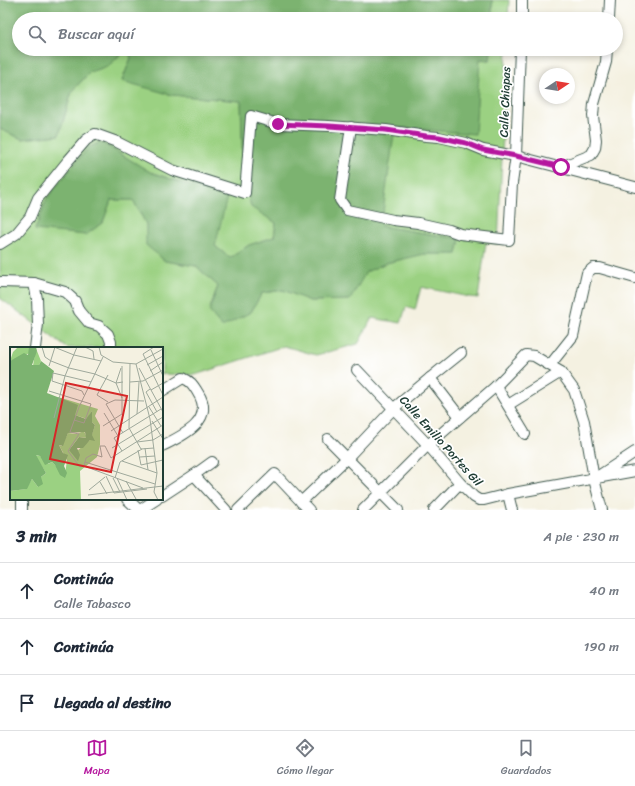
<!DOCTYPE html>
<html lang="es">
<meta charset="utf-8">
<style>
:root{--surface:#fff;--page:#f2f2f3;--text:#1f2937;--muted:#747a83;--line:#e0e1e3;--accent:#b5179e}
body{margin:0;font-family:Sriracha,sans-serif;background:var(--page);color:var(--text)}
.compass{position:absolute;left:539px;top:68px;width:36px;height:36px;border-radius:50%;background:var(--surface);box-shadow:0 2px 6px #0003;rotate:78deg}
.stop{position:absolute;width:12px;height:12px;margin:-9px;border:3px solid #b5179e;border-radius:50%;background:#fff}
.stop.end{background:#b5179e;border-color:#fff;box-shadow:0 1px 4px #0008}
.list{margin:0;padding:0;list-style:none}
h2{display:flex;justify-content:space-between;align-items:center;height:52px;margin:0;padding:0 16px;font-size:17px}
h2 small{font-size:13px;font-weight:400;color:var(--muted)}
.list li{display:grid;grid-template-columns:26px 1fr auto;gap:12px;align-items:center;box-sizing:border-box;height:56px;padding:0 16px;border-top:1px solid var(--line)}
.list b{display:block;font-size:15px;white-space:nowrap}
.list p{margin:0;font-size:13px;white-space:nowrap;color:var(--muted)}
.list em{font-size:13px;font-style:normal;color:var(--muted)}
.icon{flex:none;width:22px;height:22px;fill:none;stroke:currentColor;stroke-width:2;stroke-linecap:round;stroke-linejoin:round}
.map{position:relative;flex:none;width:635px;height:510px;overflow:hidden}
.search{position:absolute;background:var(--surface);box-shadow:0 2px 6px #0003;left:12px;right:12px;top:12px;height:44px;display:flex;align-items:center;gap:10px;box-sizing:border-box;padding:0 14px;border-radius:22px;color:var(--muted);font-size:15px}
.sheet{height:220px;background:var(--surface)}
nav{display:flex;justify-content:space-around;align-items:center;box-sizing:border-box;height:56px;border-top:1px solid var(--line);background:var(--surface);font-size:11px;color:var(--muted)}
nav a{display:grid;justify-items:center;gap:2px}
nav .on{color:var(--accent)}
.map>svg:first-child{display:block}
.green{fill:#9bd182;stroke:#5d875b}
.forest{fill:#7cb370;stroke:#4e7852}
.lines{fill:none;stroke-linecap:round;stroke-linejoin:round}
.street-casing{stroke:#3f584e;stroke-width:12}
.street{stroke:#fff;stroke-width:10}
.route{stroke:#b5179e;stroke-width:5}
.labels{text-anchor:middle;dominant-baseline:central;stroke-width:3.5;stroke-linejoin:round;paint-order:stroke}
.street-label{font-size:12px;fill:#1f3d34;stroke:#fff}
.inset-road{fill:none;stroke:#9fa99c;stroke-width:1}
.view{fill:#d62828;fill-opacity:0.15;stroke:#d62828;stroke-width:2}
.inset-edge{fill:none;stroke:#1f3d34;stroke-width:2}
</style>
<div class="map">
<svg width="635" height="510" viewBox="0 0 635 510">
<rect width="100%" height="100%" fill="#fff"/>
<filter id="ink" filterUnits="userSpaceOnUse"><feTurbulence type="fractalNoise" baseFrequency=".025" numOctaves="2"/><feDisplacementMap in="SourceGraphic" scale="8" xChannelSelector="R" yChannelSelector="G"/><feConvolveMatrix kernelMatrix="1 2 1 2 8 2 1 2 1" color-interpolation-filters="sRGB"/></filter>
<filter id="wash" filterUnits="userSpaceOnUse"><feTurbulence type="fractalNoise" baseFrequency=".012" numOctaves="4" result="noise"/><feDisplacementMap in="SourceGraphic" scale="16" xChannelSelector="R" yChannelSelector="G"/><feGaussianBlur stdDeviation="0.9" result="paint"/><feColorMatrix in="noise" values="0 0 0 0 0 0 0 0 0 0 0 0 0 0 0 0 0 1.4 0 .05"/><feComposite in="paint" operator="in"/></filter>
<g filter="url(#wash)">
<rect width="100%" height="100%" fill="#f4f1e1"/>
<g class="green">
<polygon points="492,0 509,0 508,19 492,19"/>
<polygon points="126,49 128,49 131,58 122,80 172,95 241,101 243,173 276,223 274,237 249,245 230,258 215,246 180,182 150,172 101,142 89,147 67,173 47,198 35,229 86,235 103,222 111,200 133,200 146,224 147,245 165,261 196,266 218,286 209,311 251,312 262,293 283,290 310,301 349,300 365,272 386,263 424,254 457,254 460,239 380,226 395,127 480,59 490,60 491,49 507,49 498,244 486,243 478,298 469,297 421,287 415,310 406,307 401,323 372,318 358,344 316,355 284,346 195,375 162,374 162,348 67,348 0,298 0,129 22,139 59,135 72,91 90,72 108,66"/>
</g>
<g class="forest">
<polygon points="0,0 492,0 492,19 19,19 19,49 126,49 108,66 90,72 72,91 59,135 22,139 0,129"/>
<polygon points="128,49 491,49 490,60 480,59 475,134 395,127 381,226 460,239 457,254 424,254 386,263 366,272 350,300 310,301 283,290 262,293 251,312 222,327 209,311 218,286 196,266 165,261 146,245 146,224 133,200 111,200 103,222 86,235 35,230 47,198 67,173 89,147 101,142 150,172 180,182 227,197 215,246 230,258 249,245 274,237 276,223 251,207 243,173 241,101 172,95 122,81 131,58"/>
</g>
</g>
<g filter="url(#ink)">
<g class="lines">
<g class="street-casing">
<g id="street">
<polyline points="522,19 522,0"/>
<polyline points="609,19 610,0"/>
<polyline points="351,127 340,200 347,210 393,220 418,223 449,230 460,234 509,240 512,183 516,156 520,49"/>
<polyline points="561,167 591,155 595,148 596,140 593,116 594,104 606,62 607,49"/>
<polyline points="0,244 16,234 30,217 38,198 67,162 86,140 95,134 117,142 172,170 245,193 251,116 278,124 329,126 386,130 426,136 439,137 466,143 483,150 516,156 635,187"/>
<polyline points="1,282 34,283 65,292 75,301 79,311 89,323 99,326 108,334 111,342 111,348"/>
<polyline points="34,283 37,299 38,324 35,348"/>
<polyline points="550,365 573,336 587,273 593,268 600,268 635,278"/>
<polyline points="357,370 428,445 460,483 474,497 479,500 484,500 508,494 635,471"/>
<polyline points="430,378 460,417"/>
<polyline points="496,386 525,434"/>
<path d="M162,391l16,-10 5,-3c9,4 10,7 15,15 18,28 -16,43 -36,53"/>
<polyline points="508,405 561,372"/>
<polyline points="328,439 398,510"/>
<polyline points="194,475 226,510"/>
<polyline points="600,475 635,452"/>
<polyline points="508,494 512,510"/>
<polyline points="162,496 194,475 212,462"/>
<polyline points="22,499 22,510"/>
<polyline points="127,499 139,510"/>
<polyline points="301,502 347,458 394,408 430,378 461,353"/>
<polyline points="140,510 157,499"/>
<polyline points="238,510 275,474 309,510"/>
<polyline points="363,510 428,445 496,386 526,355 534,356 561,372 574,390 584,421 594,479 602,510"/>
<polyline points="434,510 460,483"/>
</g>
</g>
<use href="#street" class="street"/>
</g>
</g>
<g class="lines" filter="url(#ink)">
<polyline class="route" points="278,124 329,126 386,130 426,136 439,137 466,143 483,150 516,156 561,167"/>
</g>
<g class="labels">
<g class="street-label">
<text transform="translate(505 102) rotate(-88)">Calle Chiapas</text>
<text transform="translate(441 441) rotate(48)">Calle Emilio Portes Gil</text>
</g>
</g>
<g transform="translate(10 347)">
<rect width="153" height="153" fill="#f4f1e1"/>
<path d="M8,0h11l1,6 -20,8 3,-9zM27,4l4,10 -2,4 -6,1 2,-13zM48,50l40,12 -3,7 5,9v20l-3,12 -17,14 1,29h-71v-9l16,-2 6,-10 6,8 3,-10 5,-4 -11,-18 5,1 8,8 4,-2 13,13 2,-15 -8,-15 3,1 6,-13 9,1 7,-3 3,7 -8,-1 -10,13 8,1 13,-11 5,-15 -3,-3v-11l-5,8 -12,-4 -6,-12 -11,-4z" fill="#9bd182"/>
<path d="M19,0h7l1,4 -5,14h7l2,-4 13,10 -7,22 31,12 -3,10 11,4 6,-8v11l3,3 -3,10 3,6 -5,-1 -7,8h-6l3,7 -2,6 -9,-11 10,-13 7,1 -1,-6 -17,1 -5,13 -4,-1 4,8 5,2 -4,11 3,7 -2,5 -5,-3 -5,-10 -3,-3 -7,3 -5,-9 -4,-1 10,18 -5,4 2,7 -5,3 -6,-8 -5,10 -17,2v-130l14,-8 4,2z" fill="#7cb370"/>
<path class="inset-road" d="M32,0l3,10 6,4 18,7 26,6 21,9 7,-1M44,0l20,8 27,6M75,0l8,4 1,8M89,0l2,8 12,7 23,2 27,-15M144,0l-11,7 20,41M141,3l12,26M120,17l-1,64 12,21 13,-1M126,17l14,55 7,54 -3,19 4,8M137,18l16,-9M39,19l6,-19M129,21l24,44M140,24l13,-9M98,28l-11,20 11,7M120,35l13,-1 20,-11M106,36l5,-15M106,36l6,15M140,42l-4,3 11,20M141,43l12,-7M39,44l42,13 -7,19 -10,-3M74,48l-2,-4 -30,-10 1,-8 38,9M139,60l12,19M94,66l14,23M127,67l2,-32M44,71l11,-42 12,-29M142,74l11,18M93,79l19,-12v-48M101,84l52,-34M113,86l-17,-29 9,-4 29,1M127,95l16,-2 10,-6M102,101l51,-31M135,101l3,22M128,103l3,15 22,-5M112,104l-8,-13 47,-29M130,110l15,-1M112,114l35,12M75,115l70,22M110,115l22,-13M74,119l-4,1 -12,-16 11,-17 -9,-2 9,-25 24,-50M74,119l2,-8 7,-4 9,3 -2,-11h5l6,12 52,-33M74,119l59,22M96,129l8,17 33,-4M103,131l7,14M105,131l5,-16M107,131l10,22M116,134l10,18M90,135l7,12M79,143l16,-13M78,148l75,-9"/>
<path class="view" d="M56,36l61,13 -16,76 -61,-13z"/>
<rect width="153" height="153" class="inset-edge"/>
</g>
</svg>
<svg class="compass" viewBox="-18 -18 36 36"><path d="M0-13l5 13h-10z" fill="#e53935"/><path d="M0 13l5-13h-10z" fill="#747a83"/></svg>
<div class="stop" style="left:561px;top:167px"></div>
<div class="stop end" style="left:278px;top:124px"></div>
<div class="search"><svg class="icon" aria-label="search" viewBox="0 0 24 24"><circle cx="10" cy="10" r="6"/><path d="M15 15l6 6"/></svg>Buscar aquí</div>
</div>
<section class="sheet">
<h2>3 min<small>A pie · 230 m</small></h2>
<ul class="list">
<li><svg class="icon" aria-label="ahead" viewBox="0 0 24 24"><path d="M12 20V5M6 11l6-6 6 6"/></svg><div><b>Continúa</b><p>Calle Tabasco</p></div><em>40 m</em></li>
<li><svg class="icon" aria-label="ahead" viewBox="0 0 24 24"><path d="M12 20V5M6 11l6-6 6 6"/></svg><div><b>Continúa</b></div><em>190 m</em></li>
<li><svg class="icon" aria-label="arrive" viewBox="0 0 24 24"><path d="M6 21V4h12l-3 4 3 4H6"/></svg><div><b>Llegada al destino</b></div></li>
</ul>
</section>
<nav>
<a class="on"><svg class="icon" aria-label="map" viewBox="0 0 24 24"><path d="M3 6l6-2 6 2 6-2v14l-6 2-6-2-6 2zM9 4v14M15 6v14"/></svg>Mapa</a>
<a><svg class="icon" aria-label="directions" viewBox="0 0 24 24"><path d="M12 3l9 9-9 9-9-9zM9 14v-3h6M13 9l2 2-2 2"/></svg>Cómo llegar</a>
<a><svg class="icon" aria-label="saved" viewBox="0 0 24 24"><path d="M7 4h10v16l-5-4-5 4z"/></svg>Guardados</a>
</nav>
